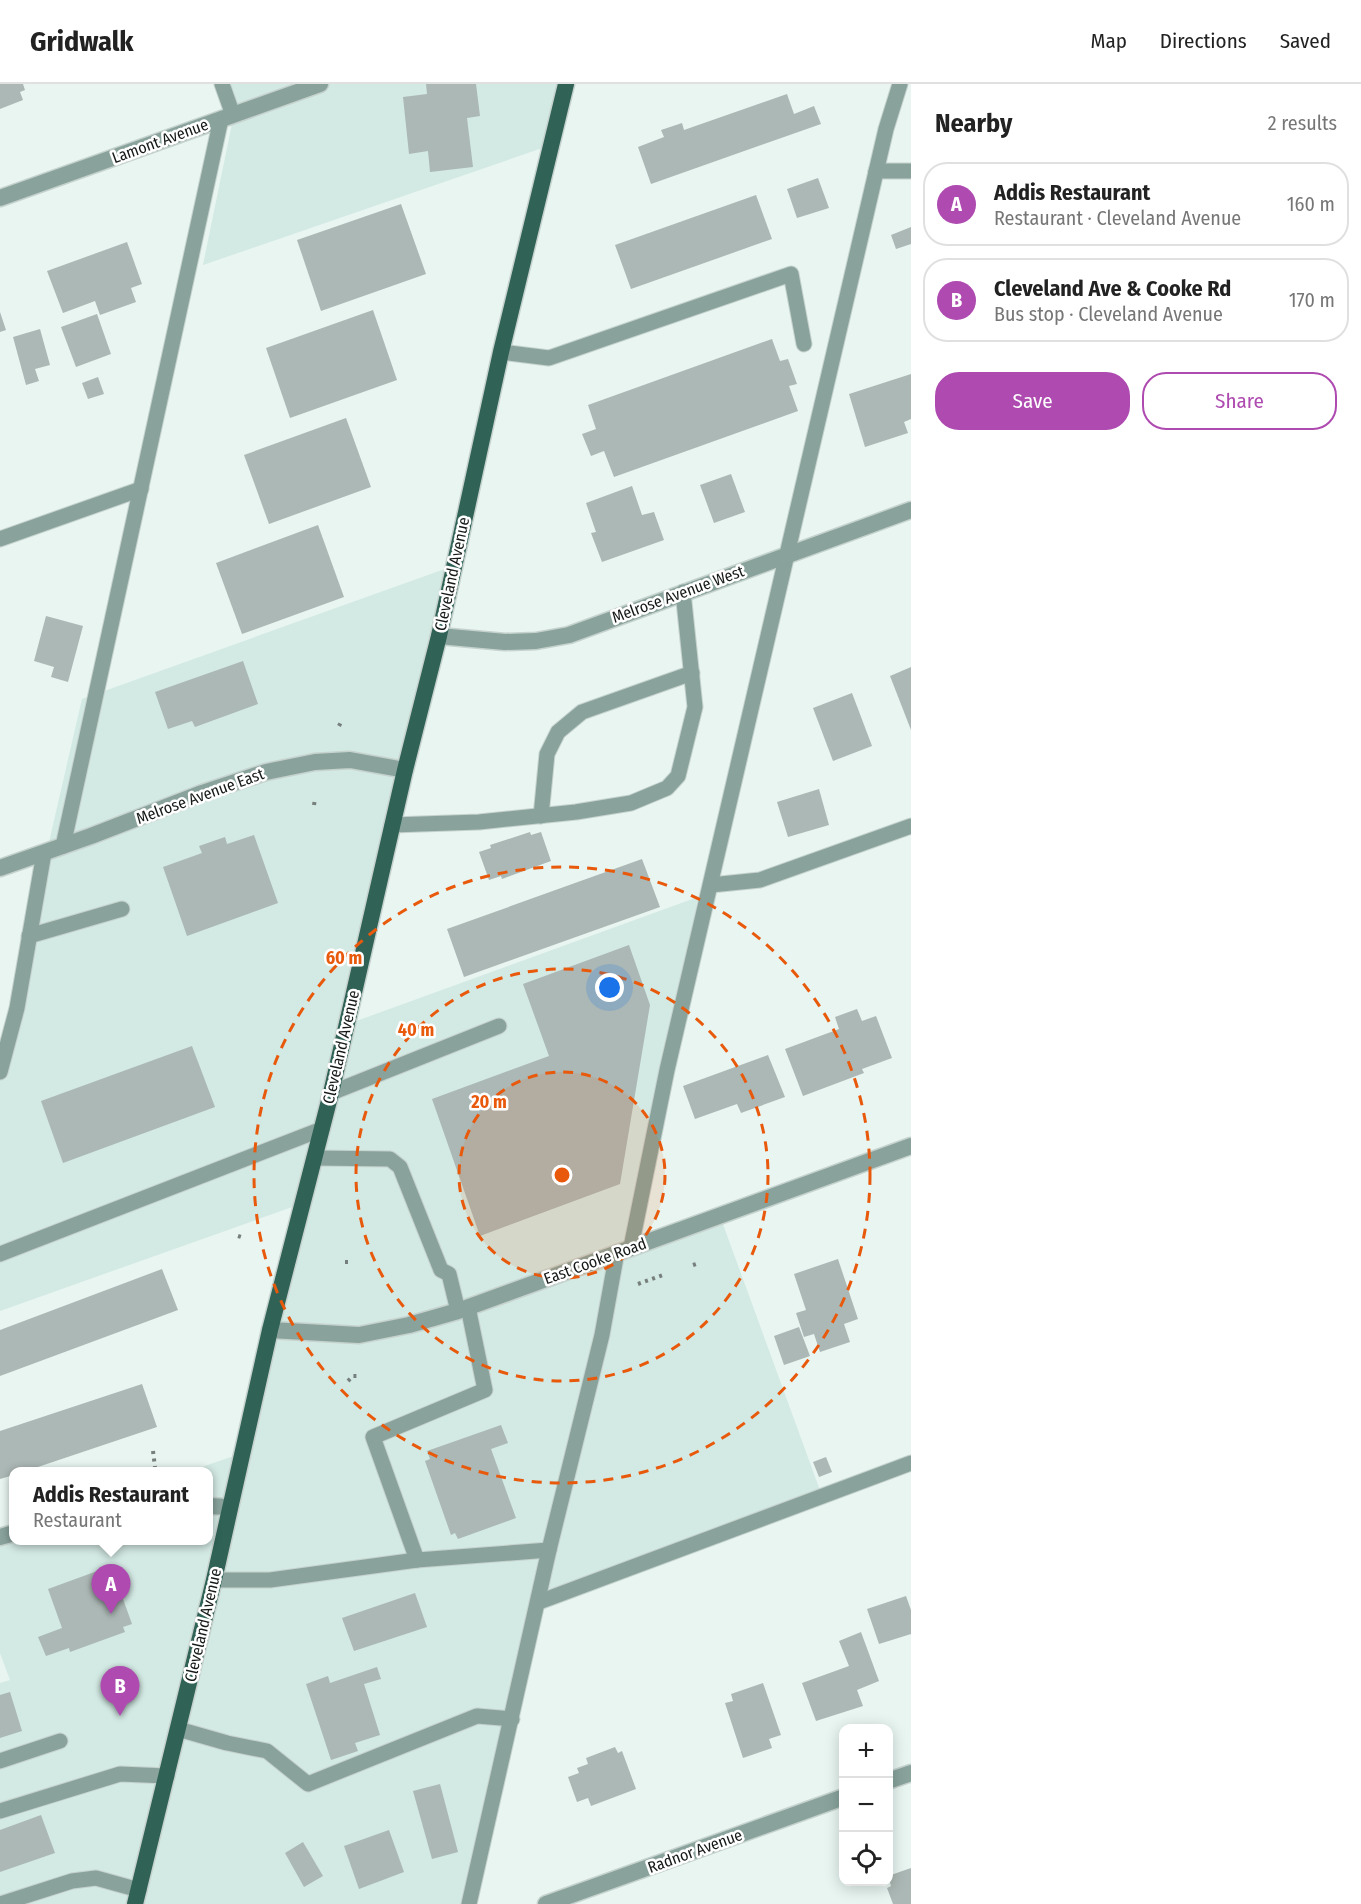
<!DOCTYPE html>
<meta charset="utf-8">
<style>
:root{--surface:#fff;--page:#f2f2f2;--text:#222;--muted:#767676;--line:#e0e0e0;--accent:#ae4ab0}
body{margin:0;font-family:"Fira Sans Condensed",sans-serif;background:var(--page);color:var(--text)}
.controls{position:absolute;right:18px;bottom:18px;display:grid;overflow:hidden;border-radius:12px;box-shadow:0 3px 15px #0003}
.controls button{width:54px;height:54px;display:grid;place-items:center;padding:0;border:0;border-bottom:2px solid var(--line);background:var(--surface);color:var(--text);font:30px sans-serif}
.you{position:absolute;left:610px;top:904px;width:21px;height:21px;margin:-15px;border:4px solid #fff;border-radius:50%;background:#1a73e8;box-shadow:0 0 0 9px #1a73e833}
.badge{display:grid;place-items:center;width:39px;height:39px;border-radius:50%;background:var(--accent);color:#fff;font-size:20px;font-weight:700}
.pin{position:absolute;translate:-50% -50px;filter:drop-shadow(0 2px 3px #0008)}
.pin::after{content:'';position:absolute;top:32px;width:21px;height:18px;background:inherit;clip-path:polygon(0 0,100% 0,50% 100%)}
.popup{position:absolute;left:9px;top:1383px;width:204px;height:78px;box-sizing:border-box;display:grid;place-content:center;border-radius:12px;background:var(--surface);filter:drop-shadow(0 2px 4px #0005);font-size:20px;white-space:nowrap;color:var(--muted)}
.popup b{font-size:22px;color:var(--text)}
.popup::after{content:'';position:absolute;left:50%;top:100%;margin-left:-12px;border:12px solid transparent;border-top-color:var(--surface)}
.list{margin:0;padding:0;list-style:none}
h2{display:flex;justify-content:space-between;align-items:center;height:78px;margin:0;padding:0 24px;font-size:26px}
h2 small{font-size:20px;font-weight:400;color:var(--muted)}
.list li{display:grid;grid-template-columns:39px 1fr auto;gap:18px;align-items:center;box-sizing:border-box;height:84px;margin:0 12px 12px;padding:0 12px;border:2px solid var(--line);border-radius:24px}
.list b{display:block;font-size:22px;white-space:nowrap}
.list p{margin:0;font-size:20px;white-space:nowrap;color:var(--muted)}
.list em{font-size:20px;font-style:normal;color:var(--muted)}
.actions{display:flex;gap:12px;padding:18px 24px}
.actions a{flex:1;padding:14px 0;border:2px solid var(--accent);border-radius:24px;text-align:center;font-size:21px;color:var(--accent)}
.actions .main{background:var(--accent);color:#fff}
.icon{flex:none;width:33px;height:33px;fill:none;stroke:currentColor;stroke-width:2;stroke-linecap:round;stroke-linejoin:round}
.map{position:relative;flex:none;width:911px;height:1820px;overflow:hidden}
header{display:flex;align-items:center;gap:36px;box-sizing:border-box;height:84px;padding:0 30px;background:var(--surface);border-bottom:2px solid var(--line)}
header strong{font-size:28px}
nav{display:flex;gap:33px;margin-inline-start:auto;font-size:21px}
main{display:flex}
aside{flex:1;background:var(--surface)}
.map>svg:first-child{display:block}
.built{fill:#d3e9e3}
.building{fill:#acb8b5}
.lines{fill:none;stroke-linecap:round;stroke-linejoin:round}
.service-casing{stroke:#c6d2ce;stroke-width:17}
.minor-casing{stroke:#c6d2ce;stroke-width:19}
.primary-casing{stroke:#c6d2ce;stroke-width:19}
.path{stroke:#777f7c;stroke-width:4;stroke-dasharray:3 4.5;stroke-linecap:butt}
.service{stroke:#89a39c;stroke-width:15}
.minor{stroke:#89a39c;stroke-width:16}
.primary{stroke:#306256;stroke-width:16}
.ring{fill:none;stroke:#e8590c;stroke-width:3;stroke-dasharray:10 8}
.labels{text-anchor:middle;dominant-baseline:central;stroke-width:5;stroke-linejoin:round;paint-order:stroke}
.street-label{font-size:16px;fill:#141817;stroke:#fff}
.centre{fill:#e8590c;stroke:#fff;stroke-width:3}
.ring-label{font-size:18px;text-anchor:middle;font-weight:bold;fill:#e8590c;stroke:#fff;stroke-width:5;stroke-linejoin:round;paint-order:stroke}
</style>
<header>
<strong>Gridwalk</strong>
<nav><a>Map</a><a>Directions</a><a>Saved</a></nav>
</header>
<main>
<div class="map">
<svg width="911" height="1820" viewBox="0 0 911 1820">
<rect width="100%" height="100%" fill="#e8f5f1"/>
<g class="built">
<polygon points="223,0 565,0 554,60 203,181 234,30"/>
<polygon points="456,481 351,939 698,813 633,1162 720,1132 822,1412 539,1518 463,1820 0,1820 0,1599 10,1596 0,1569 0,1454 14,1456 208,1456 208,1388 190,1387 240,1370 295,1122 0,1227 0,971 82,615"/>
</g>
<g class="building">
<polygon points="0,0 23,0 25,6 20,8 23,16 0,25"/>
<polygon points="426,0 476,0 480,32 467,34 473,83 430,88 428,67 409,70 403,13 427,10"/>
<polygon points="787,10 794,30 814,22 821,40 651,100 638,63 664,53 661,46 682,39 684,46"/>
<polygon points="818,94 829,124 797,134 787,105"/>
<polygon points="756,111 772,155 631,205 615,161"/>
<polygon points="401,120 426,190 321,227 297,156"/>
<polygon points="911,143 911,160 896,165 891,151"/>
<polygon points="127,158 142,200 131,204 136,218 100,231 95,217 63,229 47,187"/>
<polygon points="373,226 397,296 290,334 266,264"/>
<polygon points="0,228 6,246 0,248"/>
<polygon points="97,230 111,270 76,283 61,243"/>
<polygon points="40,245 50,281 35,285 39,297 26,301 13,253"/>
<polygon points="772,255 780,277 788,275 797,300 789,302 798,327 614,393 604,367 591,372 582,350 596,345 588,321"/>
<polygon points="911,290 911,335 904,338 908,349 865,363 849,310"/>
<polygon points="98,293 104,310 88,315 82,299"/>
<polygon points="346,334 371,403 269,440 244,371"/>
<polygon points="731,390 745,428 714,439 700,401"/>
<polygon points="632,402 642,431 654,428 664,456 602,478 591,449 596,448 586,419"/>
<polygon points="318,441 344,513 242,550 216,479"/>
<polygon points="46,532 83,542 68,598 51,593 54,583 34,577"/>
<polygon points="243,577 258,620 195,643 192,637 168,645 155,608"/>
<polygon points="911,583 911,646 890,592"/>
<polygon points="852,609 872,662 833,677 813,624"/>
<polygon points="819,705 829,741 788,753 777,718"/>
<polygon points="530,748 531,751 541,748 551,777 502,795 501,792 489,796 479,768 491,764 490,761"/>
<polygon points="254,751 278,819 187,852 163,783 202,769 199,762 225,753 227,760"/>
<polygon points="642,775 660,823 464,893 447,845"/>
<polygon points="629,861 650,921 620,1100 480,1152 432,1015 549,972 523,900"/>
<polygon points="857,925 862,937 876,932 892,974 862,985 864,989 803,1012 785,965 839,945 835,933"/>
<polygon points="192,962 215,1023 63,1079 41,1017"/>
<polygon points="768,971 785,1013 741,1029 737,1020 695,1035 683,1002"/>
<polygon points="838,1175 858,1235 844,1240 850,1258 820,1268 814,1250 804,1253 796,1229 806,1226 794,1190"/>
<polygon points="162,1185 178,1226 0,1292 0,1246"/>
<polygon points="799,1243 810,1272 784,1281 774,1252"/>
<polygon points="142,1300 157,1343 23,1388 14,1388 14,1391 0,1395 0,1347"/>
<polygon points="501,1341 508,1359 491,1365 516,1434 458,1455 455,1449 451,1451 425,1377 430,1375 427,1367"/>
<polygon points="826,1373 832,1388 819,1393 813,1378"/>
<polygon points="111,1482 132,1540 123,1543 125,1548 70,1568 69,1564 46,1572 38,1553 62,1544 48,1505"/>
<polygon points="415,1509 427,1543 354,1567 342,1534"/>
<polygon points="906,1512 911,1526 911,1550 879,1560 867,1525"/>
<polygon points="861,1548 879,1597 857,1606 863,1622 816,1637 802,1599 849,1582 839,1557"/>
<polygon points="377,1583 381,1595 364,1600 380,1651 355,1659 358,1667 331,1676 306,1600 328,1592 330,1599"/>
<polygon points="763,1599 781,1651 769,1655 772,1664 743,1674 725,1619 733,1617 731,1610"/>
<polygon points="10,1608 22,1647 0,1654 0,1611"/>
<polygon points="615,1663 618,1669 622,1667 636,1705 591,1722 588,1714 577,1718 568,1693 579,1689 577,1684 588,1680 586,1674"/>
<polygon points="440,1700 458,1768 432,1775 413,1707"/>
<polygon points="41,1731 55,1769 0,1788 0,1746"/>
<polygon points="389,1746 404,1788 359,1805 344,1762"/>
<polygon points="303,1758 323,1792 304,1803 285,1769"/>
<polygon points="911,1784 911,1820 893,1820 887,1804 891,1802 888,1792"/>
</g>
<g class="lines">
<g class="service-casing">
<g id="service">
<polyline points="222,0 233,31"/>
<polyline points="876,87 911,87"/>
<polyline points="501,268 549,274 791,190 804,260"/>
<polyline points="0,455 141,405"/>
<polyline points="541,732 547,670 558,648 582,628 692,589"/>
<polyline points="392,741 479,738 576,728 631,719 667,704 678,692 695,623 683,508"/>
<polyline points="63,762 221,35"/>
<polyline points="711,801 760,796 911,742"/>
<polyline points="29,852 122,825"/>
<polyline points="0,988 17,924 44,769"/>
<polyline points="331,1009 499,942"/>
<polyline points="315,1074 390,1075 400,1083 441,1186 449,1190 458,1227"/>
<polyline points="631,1163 667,986 886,45 900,0"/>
<polyline points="0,1170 322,1045"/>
<polyline points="468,1223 485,1306 373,1353 417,1476 549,1466"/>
<polyline points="214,1496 270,1496 417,1476"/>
<polyline points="539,1518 911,1379"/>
<polyline points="178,1645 227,1659 267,1667 308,1700 477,1632 512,1635"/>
<polyline points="0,1677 60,1657"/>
<polyline points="0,1727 120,1690 167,1692"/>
<polyline points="0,1820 72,1797 96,1794 139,1806"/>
<polyline points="469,1820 549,1466 602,1251 617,1168"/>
</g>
</g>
<g class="minor-casing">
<g id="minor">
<polyline points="0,114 320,0"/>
<polyline points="439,552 505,558 536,557 569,551 911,426"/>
<polyline points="0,784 91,752 202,709 266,688 315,678 350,676 405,686"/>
<polyline points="270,1246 359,1251 409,1241 458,1227 911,1062"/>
<polyline points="208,1422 229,1423"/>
<polyline points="0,1453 14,1449"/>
<polyline points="888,1697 911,1689"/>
<polyline points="546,1820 844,1713"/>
</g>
</g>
<g class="primary-casing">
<polyline id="primary" points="135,1820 214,1496 270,1246 331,1009 405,686 439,552 501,268 566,0"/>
</g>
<g class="path">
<polyline points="339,642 342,636"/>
<polyline points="314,721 315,715"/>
<polyline points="238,1152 244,1154"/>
<polyline points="345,1178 351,1178"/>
<polyline points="693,1181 696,1180"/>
<polyline points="638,1200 663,1191"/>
<polyline points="348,1297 353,1292 358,1292"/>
<polyline points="153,1367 155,1383"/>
</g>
<use href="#service" class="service"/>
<use href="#minor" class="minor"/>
<use href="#primary" class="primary"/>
</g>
<circle cx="562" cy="1091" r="103" fill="#e8590c" fill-opacity=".12"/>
<g class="ring">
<circle cx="562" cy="1091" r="103"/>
<circle cx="562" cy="1091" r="206"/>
<circle cx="562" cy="1091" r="308"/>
</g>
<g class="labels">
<g class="street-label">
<text transform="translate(160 57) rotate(-20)">Lamont Avenue</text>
<text transform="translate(452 490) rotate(-78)">Cleveland Avenue</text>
<text transform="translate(678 510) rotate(-20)">Melrose Avenue West</text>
<text transform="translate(200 712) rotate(-20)">Melrose Avenue East</text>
<text transform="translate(341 963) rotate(-77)">Cleveland Avenue</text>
<text transform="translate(595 1177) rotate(-20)">East Cooke Road</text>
<text transform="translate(203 1541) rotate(-77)">Cleveland Avenue</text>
<text transform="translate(695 1767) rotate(-20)">Radnor Avenue</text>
</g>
</g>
<circle cx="562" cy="1091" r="9" class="centre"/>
<g class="ring-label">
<text x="344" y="880">60 m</text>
<text x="416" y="952">40 m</text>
<text x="489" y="1024">20 m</text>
</g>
</svg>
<div class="controls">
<button>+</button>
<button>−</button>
<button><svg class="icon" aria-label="locate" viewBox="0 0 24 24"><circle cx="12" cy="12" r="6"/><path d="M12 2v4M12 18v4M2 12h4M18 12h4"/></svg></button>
</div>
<div class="you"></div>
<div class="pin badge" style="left:111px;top:1530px">A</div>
<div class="popup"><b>Addis Restaurant</b>Restaurant</div>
<div class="pin badge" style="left:120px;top:1632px">B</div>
</div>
<aside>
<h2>Nearby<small>2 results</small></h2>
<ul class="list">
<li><span class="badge">A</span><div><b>Addis Restaurant</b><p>Restaurant · Cleveland Avenue</p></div><em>160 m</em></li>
<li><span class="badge">B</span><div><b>Cleveland Ave &amp; Cooke Rd</b><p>Bus stop · Cleveland Avenue</p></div><em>170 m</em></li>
</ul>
<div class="actions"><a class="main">Save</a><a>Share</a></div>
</aside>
</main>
